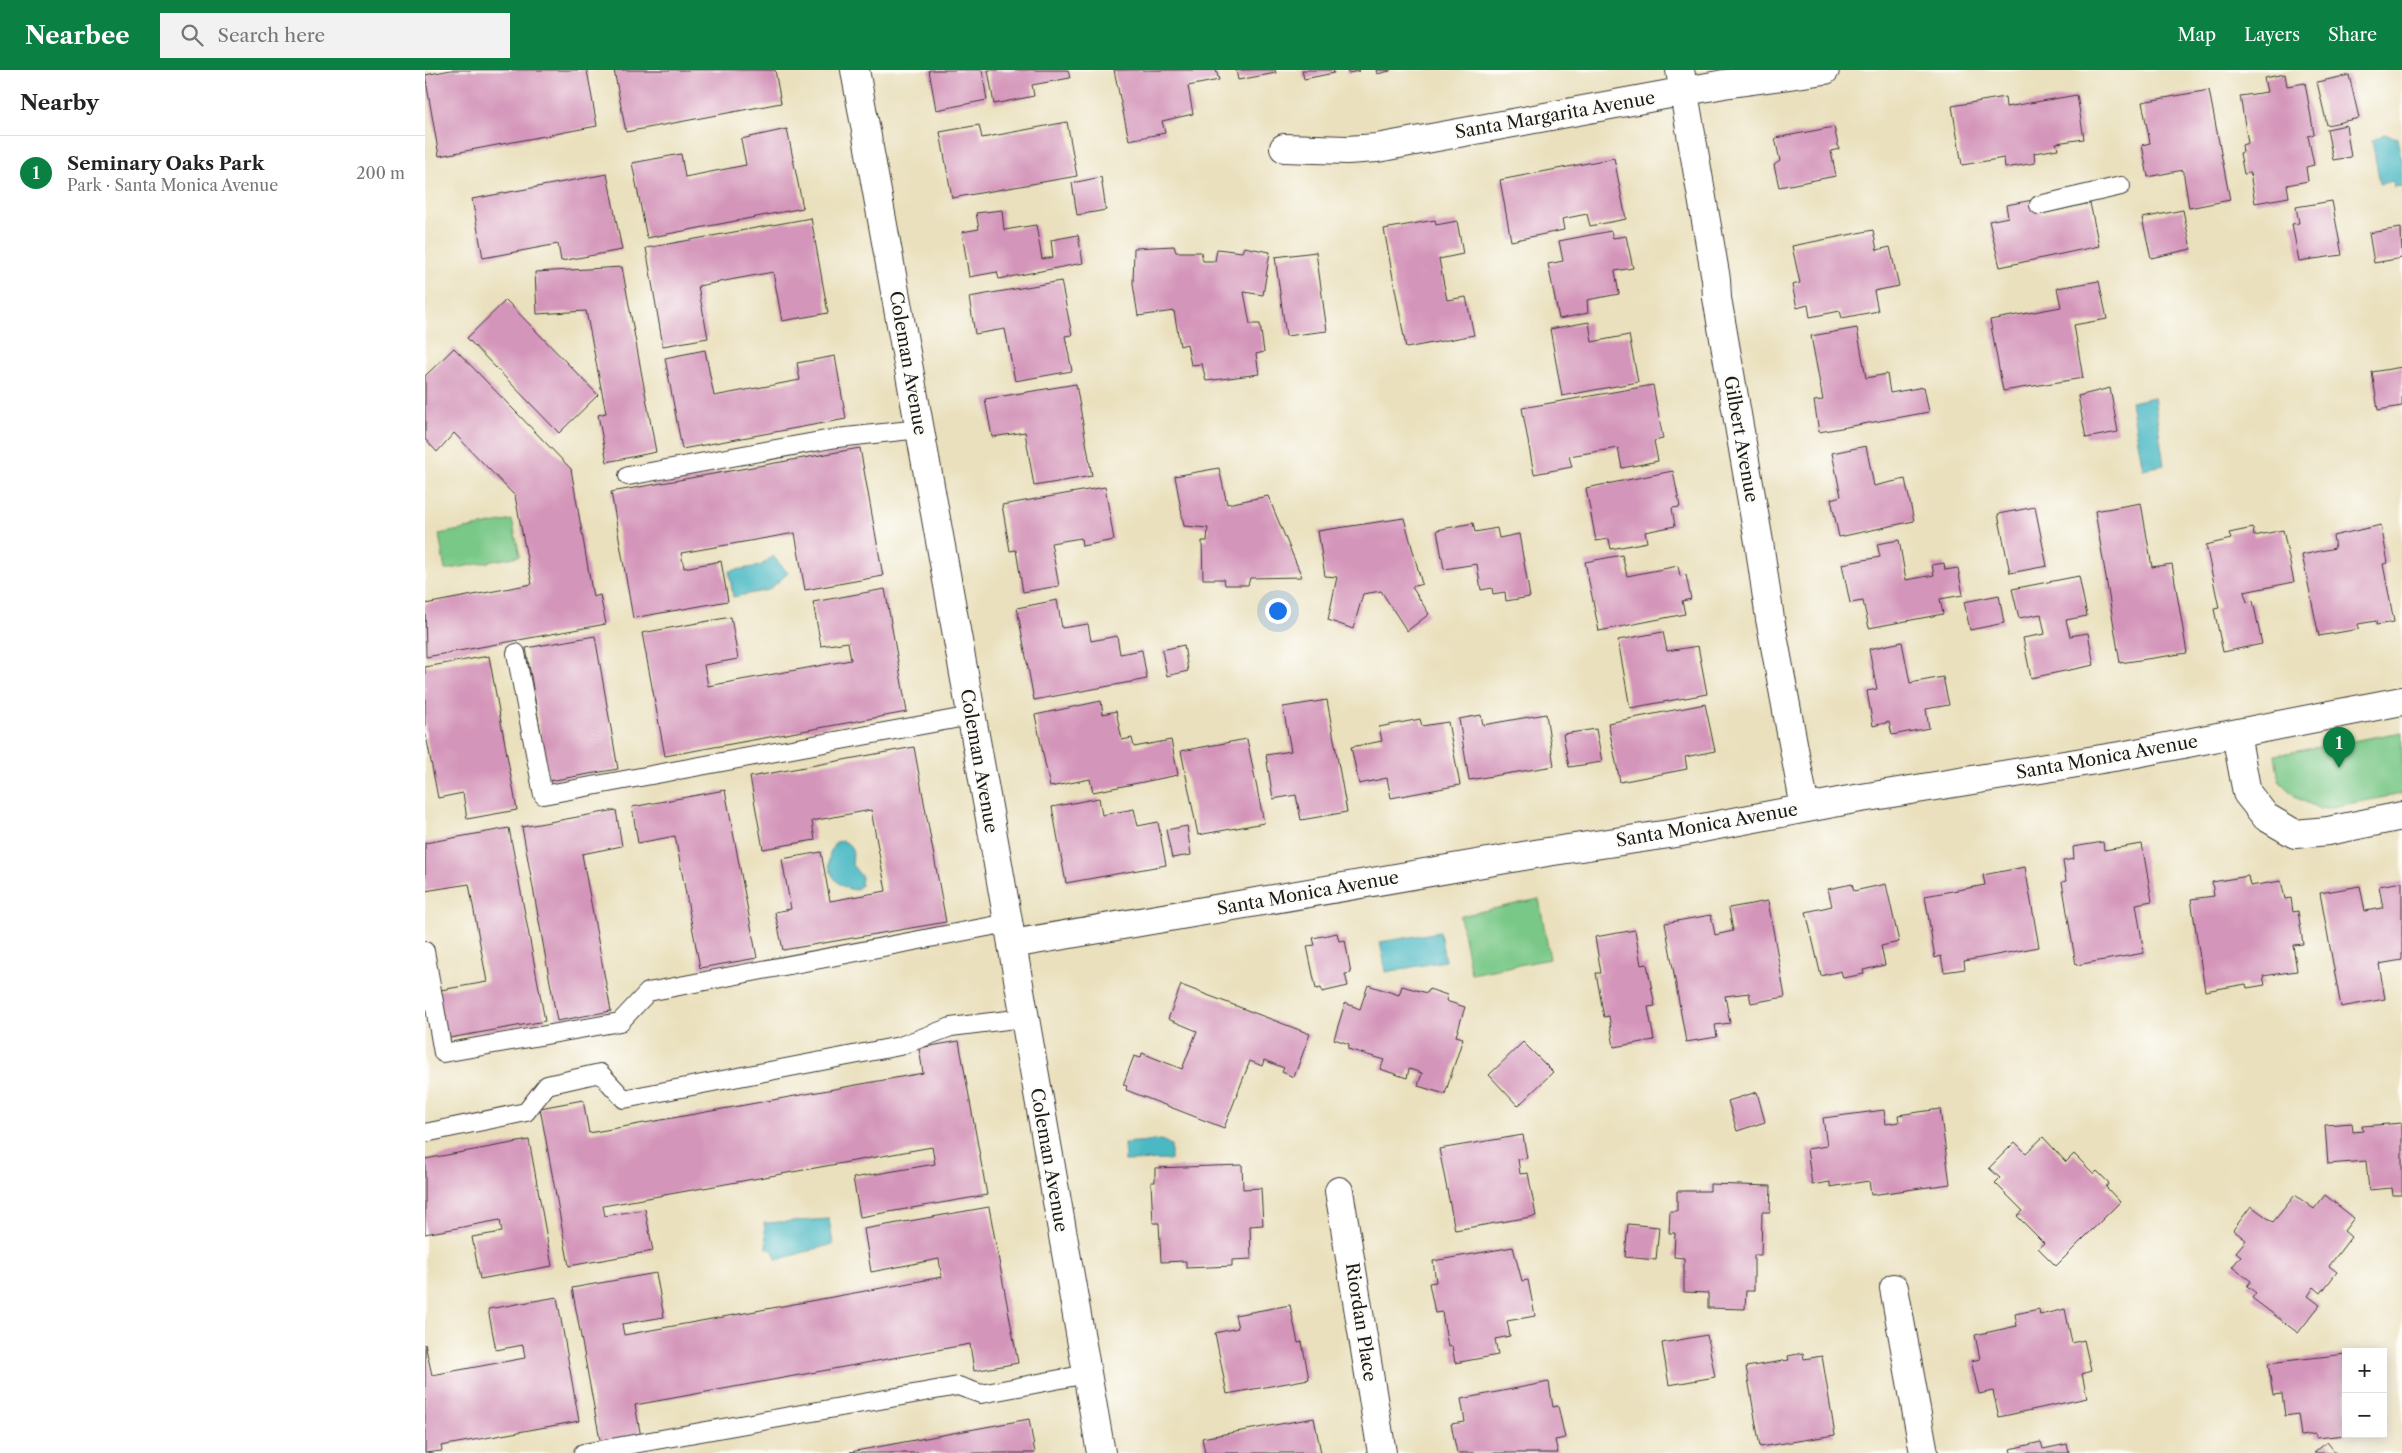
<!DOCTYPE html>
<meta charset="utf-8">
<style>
:root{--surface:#fff;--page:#f2f2f2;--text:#222;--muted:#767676;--line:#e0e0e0;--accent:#0b8043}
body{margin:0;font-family:"Libre Caslon Text",serif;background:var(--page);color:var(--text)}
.controls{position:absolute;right:15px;bottom:15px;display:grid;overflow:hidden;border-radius:0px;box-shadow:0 2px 12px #0003}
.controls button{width:45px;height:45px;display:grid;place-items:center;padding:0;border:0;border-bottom:1px solid var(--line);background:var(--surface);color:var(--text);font:25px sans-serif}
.you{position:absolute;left:852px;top:540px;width:18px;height:18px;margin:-12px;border:4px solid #fff;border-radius:50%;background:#1a73e8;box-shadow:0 0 0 8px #1a73e833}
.badge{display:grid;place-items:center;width:32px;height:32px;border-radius:50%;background:var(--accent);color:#fff;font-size:16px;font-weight:700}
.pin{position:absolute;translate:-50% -41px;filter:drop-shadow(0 1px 2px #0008)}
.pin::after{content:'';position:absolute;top:26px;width:18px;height:15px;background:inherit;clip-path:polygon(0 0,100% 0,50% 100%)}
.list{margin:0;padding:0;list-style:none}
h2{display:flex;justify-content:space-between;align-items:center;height:65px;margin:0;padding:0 20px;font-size:21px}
h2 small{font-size:16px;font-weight:400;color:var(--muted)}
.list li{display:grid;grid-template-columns:32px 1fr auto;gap:15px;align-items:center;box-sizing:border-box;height:75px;padding:0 20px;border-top:1px solid var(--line)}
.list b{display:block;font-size:19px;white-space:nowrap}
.list p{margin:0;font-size:16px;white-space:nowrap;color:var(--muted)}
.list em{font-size:16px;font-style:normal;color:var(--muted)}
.icon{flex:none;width:28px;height:28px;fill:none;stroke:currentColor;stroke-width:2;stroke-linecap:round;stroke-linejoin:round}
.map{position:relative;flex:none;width:1977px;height:1383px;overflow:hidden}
header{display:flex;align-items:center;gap:30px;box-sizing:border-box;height:70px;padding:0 25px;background:var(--accent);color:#fff}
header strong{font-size:24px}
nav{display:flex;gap:28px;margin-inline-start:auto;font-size:18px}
.search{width:350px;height:45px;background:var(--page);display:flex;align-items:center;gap:12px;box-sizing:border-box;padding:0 18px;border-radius:0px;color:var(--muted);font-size:19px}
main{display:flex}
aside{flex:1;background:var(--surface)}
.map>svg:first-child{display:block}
.green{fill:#79c887;stroke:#4a7252}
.water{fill:#4bb9c4;stroke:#346a70}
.building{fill:#d495ba}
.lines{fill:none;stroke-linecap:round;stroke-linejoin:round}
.lane-casing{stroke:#3b3934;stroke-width:20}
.street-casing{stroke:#3b3934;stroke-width:30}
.lane{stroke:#fff;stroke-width:18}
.street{stroke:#fff;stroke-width:28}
.labels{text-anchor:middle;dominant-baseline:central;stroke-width:4.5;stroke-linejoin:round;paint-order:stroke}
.street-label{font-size:18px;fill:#1c1c1c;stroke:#fdfcf7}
</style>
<header>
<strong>Nearbee</strong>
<div class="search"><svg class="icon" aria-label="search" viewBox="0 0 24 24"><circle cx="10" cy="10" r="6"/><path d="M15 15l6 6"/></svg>Search here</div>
<nav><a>Map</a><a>Layers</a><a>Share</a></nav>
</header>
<main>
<aside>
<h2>Nearby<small></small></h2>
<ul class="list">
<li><span class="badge">1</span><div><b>Seminary Oaks Park</b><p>Park · Santa Monica Avenue</p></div><em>200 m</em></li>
</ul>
</aside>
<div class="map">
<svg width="1977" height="1383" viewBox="0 0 1977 1383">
<rect width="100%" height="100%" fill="#fdfcf7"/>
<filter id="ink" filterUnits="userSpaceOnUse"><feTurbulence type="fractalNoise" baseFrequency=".02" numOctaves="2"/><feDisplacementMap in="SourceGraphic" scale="10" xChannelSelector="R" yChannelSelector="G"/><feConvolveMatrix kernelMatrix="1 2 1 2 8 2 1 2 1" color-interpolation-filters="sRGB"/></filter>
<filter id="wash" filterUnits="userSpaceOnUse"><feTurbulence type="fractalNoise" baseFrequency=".0096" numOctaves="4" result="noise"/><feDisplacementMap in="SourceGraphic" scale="20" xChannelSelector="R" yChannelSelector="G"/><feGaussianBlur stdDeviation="1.12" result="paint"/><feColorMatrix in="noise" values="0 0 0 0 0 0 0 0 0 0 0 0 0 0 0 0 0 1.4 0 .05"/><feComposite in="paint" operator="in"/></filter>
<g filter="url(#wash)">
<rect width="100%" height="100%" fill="#eae0bd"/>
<g class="green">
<polygon points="87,450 95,486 20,500 14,464"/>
<polygon points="1977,662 1977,724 1895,739 1872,728 1854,711 1850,685"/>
<polygon points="1114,829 1125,889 1046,904 1035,846"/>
</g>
<g class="water">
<polygon points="1959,64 1973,68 1977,93 1977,116 1969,117 1968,111 1955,114 1947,71"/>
<polygon points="1729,327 1739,395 1718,399 1706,332"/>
<polygon points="348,486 363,503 344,520 308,527 304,501 335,496"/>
<path d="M418,771c12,5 10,13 9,24l10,12 -1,9 -6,4c-24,-3 -34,-29 -19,-48z"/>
<polygon points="1015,862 1020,891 961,902 955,872"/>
<polygon points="737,1070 746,1075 746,1090 700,1091 699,1073"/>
<polygon points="404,1149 408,1174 352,1190 347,1179 342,1178 339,1153"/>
</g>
<g id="blocks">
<g class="building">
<polygon points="26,0 162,0 172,56 14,86 0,5"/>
<polygon points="189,0 350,0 356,33 201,62"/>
<polygon points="504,0 557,0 562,30 511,40"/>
<polygon points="563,0 643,0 645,8 607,15 609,26 569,34"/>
<polygon points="689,0 791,0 794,10 763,16 768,44 737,51 740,63 704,70"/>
<polygon points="811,0 850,0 851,3 813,10"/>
<polygon points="877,0 908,0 909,3 879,9"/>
<polygon points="922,0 934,0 935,1 923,3"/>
<polygon points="951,0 965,0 965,1 952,4"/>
<polygon points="1860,4 1862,16 1880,13 1889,64 1883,66 1889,95 1881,97 1883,111 1862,115 1864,127 1830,133 1825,103 1819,104 1815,83 1818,82 1817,75 1823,73 1815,26 1842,22 1839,8"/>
<polygon points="1924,5 1934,48 1902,55 1892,12"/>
<polygon points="1784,20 1805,130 1764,138 1758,100 1723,107 1717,75 1725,73 1717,32"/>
<polygon points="1652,25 1659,69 1631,73 1633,79 1609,83 1610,93 1580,98 1579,88 1537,95 1527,36 1580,27 1581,37"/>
<polygon points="642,52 652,106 527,128 515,62 554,55 557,68"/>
<polygon points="1921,55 1926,87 1908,90 1902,59"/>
<polygon points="1409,57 1414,79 1406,81 1411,106 1354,117 1349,95 1355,91 1350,68"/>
<polygon points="362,59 378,138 222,168 207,93 256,84 260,107 321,95 316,69"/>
<polygon points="1189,88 1201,149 1165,156 1162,144 1137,149 1139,160 1086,171 1075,110"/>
<polygon points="182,104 197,180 136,191 133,174 58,188 47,129"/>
<polygon points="676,107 681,140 652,145 647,113"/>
<polygon points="1613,129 1616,144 1665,133 1674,176 1575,197 1564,151 1583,147 1581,135"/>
<polygon points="1907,131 1917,185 1874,191 1867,154 1874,153 1871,137"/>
<polygon points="577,140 579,160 611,155 617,189 628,187 626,170 653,165 658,193 574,209 572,202 544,207 537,162 554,159 551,143"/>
<polygon points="1758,140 1766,179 1726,188 1717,148"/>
<polygon points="386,148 403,243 357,251 348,202 273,216 283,268 238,276 221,178"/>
<polygon points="1010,150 1011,155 1032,151 1038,184 1014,189 1022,230 1041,227 1049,265 981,278 959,159"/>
<polygon points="1976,158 1977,188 1949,193 1944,163"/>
<polygon points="1448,160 1452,180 1465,177 1474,216 1449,221 1453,241 1417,248 1415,241 1385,247 1383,235 1372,238 1367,215 1375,213 1367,176"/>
<polygon points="1186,161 1188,168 1201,166 1208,198 1190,201 1194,224 1162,230 1163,243 1134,249 1123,194 1138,191 1134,171"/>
<polygon points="749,176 751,182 776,182 778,191 790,191 792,179 817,182 819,177 845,182 838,225 819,222 825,254 835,254 839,282 831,284 834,304 781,311 777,294 766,295 762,274 755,276 749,241 713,246 708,214 709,178"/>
<polygon points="891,182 902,261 861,266 850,187"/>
<polygon points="197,197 231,382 182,392 173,345 181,343 161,241 112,244 110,202"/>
<polygon points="636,211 647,265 640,266 647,301 590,311 580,259 550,264 544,227"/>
<polygon points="1674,211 1682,249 1649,255 1658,308 1578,321 1565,250 1636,237 1632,218"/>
<polygon points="81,230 173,325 134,363 42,268"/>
<polygon points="1164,252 1167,272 1204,265 1213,312 1137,326 1125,259"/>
<polygon points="1432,258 1441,308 1462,304 1465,323 1499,317 1504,342 1394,362 1389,331 1398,330 1386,266"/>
<polygon points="29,278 146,399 168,527 175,525 181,554 1,587 0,534 107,514 90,426 29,363 12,382 0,369 0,306"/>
<polygon points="280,280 289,326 375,310 372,293 410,286 421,349 257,379 240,288"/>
<polygon points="1977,297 1977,336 1953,340 1947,302"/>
<polygon points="651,314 667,406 609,416 600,362 567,367 560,329"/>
<polygon points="1228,315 1238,369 1229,371 1233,391 1197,398 1193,378 1144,386 1147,397 1109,404 1097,338"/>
<polygon points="1685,318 1693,362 1661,368 1653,326"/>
<polygon points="1441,376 1449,416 1480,409 1489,451 1414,467 1406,429 1416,426 1407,383"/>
<polygon points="435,378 458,506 380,520 370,463 256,483 259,498 296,491 303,531 208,548 186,422"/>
<polygon points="794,398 802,434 843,426 877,507 825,508 823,515 800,515 799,509 778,509 777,471 782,471 783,458 759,456 750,406"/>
<polygon points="1248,401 1255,437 1247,438 1250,456 1220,462 1222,472 1186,479 1184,469 1171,471 1161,418"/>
<polygon points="680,417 689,470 657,476 656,468 626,473 634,516 598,522 591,480 585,481 577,435"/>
<polygon points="1716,433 1727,497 1747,494 1762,583 1695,593 1670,441"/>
<polygon points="1610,437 1622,496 1585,503 1573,444"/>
<polygon points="979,448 997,514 987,517 1004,544 982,561 956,521 938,524 928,559 903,550 912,507 900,506 893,461"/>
<polygon points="1048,453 1050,462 1072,458 1074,468 1094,464 1105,527 1081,531 1080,522 1068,524 1067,518 1056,520 1052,494 1019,499 1012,460"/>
<polygon points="1956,455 1963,493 1958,494 1969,552 1951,555 1951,551 1933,554 1934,559 1894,566 1877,485 1910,478 1908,466"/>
<polygon points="1828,458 1829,466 1858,460 1869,512 1819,522 1822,532 1828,531 1837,574 1798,582 1789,539 1794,538 1781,475 1806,469 1804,463"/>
<polygon points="1474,470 1481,510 1509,505 1507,495 1519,493 1520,500 1533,498 1538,525 1515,529 1518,544 1444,558 1438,531 1425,533 1417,494 1455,487 1452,474"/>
<polygon points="1197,485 1202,506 1253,496 1255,506 1261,505 1266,529 1257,531 1260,544 1174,561 1160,492"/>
<polygon points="1654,506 1662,546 1641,550 1645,566 1663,563 1669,595 1606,608 1598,568 1620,564 1616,544 1594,548 1587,519"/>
<polygon points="460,519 482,642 240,686 217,563 306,547 313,589 279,595 283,616 426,590 423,572 396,576 388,532"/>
<polygon points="1574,525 1579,553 1545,560 1539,532"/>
<polygon points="632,530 637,558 663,554 666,571 692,566 695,584 717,580 722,609 609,630 592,538"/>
<polygon points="1238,562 1242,581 1273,576 1282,624 1205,638 1193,570"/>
<polygon points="170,566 193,699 124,711 101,578"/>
<polygon points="1477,572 1485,613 1518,607 1524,635 1501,639 1504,658 1467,665 1464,652 1448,656 1442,621 1452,619 1444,579"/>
<polygon points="759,575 763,601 742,606 737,580"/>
<polygon points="64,586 92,740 42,749 38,723 13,728 0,660 0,597"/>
<polygon points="902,630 922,742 876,750 871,725 848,729 841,685 866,681 858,637"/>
<polygon points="676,631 678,644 691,641 697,670 707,668 709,677 746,670 753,705 668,722 665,709 625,717 610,645"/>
<polygon points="1280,634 1290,681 1260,687 1262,699 1195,712 1183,653"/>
<polygon points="1121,644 1129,696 1044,710 1034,649 1056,645 1058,655"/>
<polygon points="995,649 997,656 1023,652 1035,715 966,728 962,708 934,714 926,677 957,671 954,657"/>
<polygon points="1171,659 1177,692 1144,697 1138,664"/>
<polygon points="822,669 839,753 773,765 756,681"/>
<polygon points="489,677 521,852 358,880 350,842 366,839 357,789 396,782 405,831 461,821 446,740 387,751 390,770 338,779 325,707"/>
<polygon points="300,720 332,888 275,898 250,766 213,773 207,737"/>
<polygon points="674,728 677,745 709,739 713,756 733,752 741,795 641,813 627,737"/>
<polygon points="191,740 197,776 157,784 186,941 132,951 97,757"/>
<polygon points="762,756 766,785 747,788 741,760"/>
<polygon points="84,758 120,951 19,969 10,921 62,912 44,814 0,821 0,773"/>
<polygon points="1678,772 1679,780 1717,774 1727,831 1711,834 1719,883 1651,895 1637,812 1641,811 1638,791 1649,789 1648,777"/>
<polygon points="1600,797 1614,877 1539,891 1540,899 1519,902 1516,886 1510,888 1500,826 1560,815 1558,805"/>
<polygon points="1823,806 1825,816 1856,811 1860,829 1866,828 1868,842 1873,841 1878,874 1868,875 1872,901 1838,906 1840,915 1822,918 1821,914 1780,921 1766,829 1789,826 1787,812"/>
<polygon points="1977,812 1977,890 1954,894 1960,929 1916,937 1895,823 1935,816 1940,841 1958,838 1954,816"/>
<polygon points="1427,814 1429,821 1461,814 1474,872 1456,876 1460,895 1438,900 1439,904 1418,908 1416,901 1396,906 1381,842 1407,836 1403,819"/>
<polygon points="1343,831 1360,927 1326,933 1324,923 1300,926 1305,953 1290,955 1292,967 1261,972 1240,853 1286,845 1290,865 1308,861 1304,838"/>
<polygon points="1210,860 1216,895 1222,894 1230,936 1223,937 1229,970 1189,977 1184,946 1179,947 1171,903 1176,903 1170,867"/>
<polygon points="912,863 914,871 920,870 926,903 920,904 923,916 897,922 896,918 891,919 882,876 890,875 888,868"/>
<polygon points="756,915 885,964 869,1007 857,1002 859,998 839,990 837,996 825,991 799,1058 701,1020 702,1016 698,1015 709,986 716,988 717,983 757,999 772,961 743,949"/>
<polygon points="943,915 974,925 977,916 1002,923 1004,919 1022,925 1021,931 1040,937 1031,966 1038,968 1020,1024 993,1016 997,1003 984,999 982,1008 955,999 959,990 923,979 924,974 909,969 920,933 935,939"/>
<polygon points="534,971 562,1125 435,1147 428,1108 510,1094 507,1077 178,1136 180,1146 220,1139 228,1181 144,1196 115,1038 158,1030 164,1063 498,1003 494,978"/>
<polygon points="1098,972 1128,1002 1093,1036 1064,1005"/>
<polygon points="1332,1022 1340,1052 1312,1061 1303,1031"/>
<polygon points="1515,1039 1525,1114 1446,1125 1444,1111 1405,1117 1405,1112 1387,1115 1382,1079 1402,1076 1398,1048 1459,1040 1461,1054 1474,1052 1473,1045"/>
<polygon points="1927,1053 1928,1062 1938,1061 1937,1056 1977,1053 1977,1125 1968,1125 1967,1118 1944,1120 1941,1091 1903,1094 1900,1055"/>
<polygon points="1098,1065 1102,1088 1093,1089 1095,1104 1103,1103 1111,1146 1030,1160 1014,1079"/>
<polygon points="1618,1067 1641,1092 1649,1084 1669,1104 1672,1101 1684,1113 1681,1117 1695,1132 1631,1196 1613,1178 1619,1173 1592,1146 1598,1141 1570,1113 1575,1108 1564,1098 1590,1072 1601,1083"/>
<polygon points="104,1070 127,1196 55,1209 47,1167 77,1162 75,1150 0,1164 0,1089"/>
<polygon points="817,1095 818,1119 836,1118 838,1155 825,1156 826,1189 807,1190 807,1196 761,1198 761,1191 736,1192 734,1153 728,1153 726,1112 730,1112 730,1098"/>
<polygon points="1285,1114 1346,1116 1345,1142 1337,1142 1336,1185 1329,1185 1329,1221 1321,1221 1320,1239 1283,1238 1283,1223 1259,1222 1259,1188 1249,1187 1250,1163 1244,1163 1245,1141 1252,1141 1252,1121 1285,1121"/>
<polygon points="1870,1125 1889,1139 1900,1125 1929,1148 1919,1161 1926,1167 1904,1196 1912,1202 1896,1223 1889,1217 1883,1226 1895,1235 1873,1263 1827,1228 1831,1223 1822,1216 1826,1211 1807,1197 1816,1186 1811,1182 1821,1170 1808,1160 1826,1136 1848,1152"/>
<polygon points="564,1137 593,1293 549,1301 545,1274 210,1335 216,1367 176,1375 147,1218 231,1203 239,1247 197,1254 199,1265 517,1207 514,1189 446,1202 439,1159"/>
<polygon points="1203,1154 1234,1157 1231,1190 1200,1187"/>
<polygon points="1088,1177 1097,1211 1103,1210 1110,1246 1082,1251 1085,1266 1070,1269 1073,1285 1030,1293 1027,1276 1023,1277 1017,1242 1010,1243 1004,1213 1011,1212 1008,1191"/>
<polygon points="132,1227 154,1351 16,1376 17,1381 0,1383 0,1274 7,1305 100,1288 98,1275 71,1280 63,1239"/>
<polygon points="865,1235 873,1273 877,1272 884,1309 802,1324 790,1263 813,1258 810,1245"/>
<polygon points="1614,1239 1615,1245 1640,1239 1647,1273 1659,1270 1666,1301 1657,1304 1662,1328 1574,1347 1568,1321 1554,1324 1546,1291 1555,1289 1550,1265 1592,1256 1590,1244"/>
<polygon points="1282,1265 1290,1307 1244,1315 1237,1273"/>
<polygon points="1378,1283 1379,1289 1397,1286 1410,1365 1335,1377 1321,1297 1364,1290 1363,1286"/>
<polygon points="1921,1284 1921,1365 1891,1368 1890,1364 1876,1366 1873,1344 1860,1346 1857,1324 1848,1325 1843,1293"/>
<polygon points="1124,1312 1128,1337 1133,1336 1140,1368 1130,1370 1133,1383 1032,1383 1026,1354 1040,1352 1036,1329"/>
<polygon points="889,1348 896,1383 780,1383 777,1368"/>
<polygon points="604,1349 610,1383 425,1383 425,1382"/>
<polygon points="1616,1372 1618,1379 1642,1374 1644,1383 1586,1383 1585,1379"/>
<polygon points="1902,1372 1911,1383 1889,1383"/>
</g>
</g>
</g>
<g filter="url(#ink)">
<use href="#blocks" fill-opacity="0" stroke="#3b3934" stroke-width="1"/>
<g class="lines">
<g class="lane-casing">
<g id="lane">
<polyline points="1614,135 1696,116"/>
<polyline points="203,406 412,368 495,359"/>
<polyline points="91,583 118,725 546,646"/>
<polyline points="0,881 18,983 195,952 223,922 583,853"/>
<polyline points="0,1063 101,1042 122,1015 175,1003 199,1029 475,976 526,957 599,948"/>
<polyline points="158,1383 533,1316 556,1324 662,1304"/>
</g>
</g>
<g class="street-casing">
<g id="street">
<polyline points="430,0 563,737 676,1383"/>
<polyline points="1255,0 1291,209 1292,228 1334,472 1345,549 1380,738"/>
<polyline points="859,78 922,80 952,78 1299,14 1400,0"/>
<polyline points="1811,664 1822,723 1841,747 1870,764 1903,761 1977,746"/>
<polyline points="587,874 1122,782 1251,763 1424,730 1701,685 1977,631"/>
<polyline points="914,1121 957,1383"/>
<polyline points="1469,1218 1499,1383"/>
</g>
</g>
<use href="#lane" class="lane"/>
<use href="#street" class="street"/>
</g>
</g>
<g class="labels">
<g class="street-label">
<text transform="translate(1130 45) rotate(-10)">Santa Margarita Avenue</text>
<text transform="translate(483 293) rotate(80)">Coleman Avenue</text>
<text transform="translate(1316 369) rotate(80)">Gilbert Avenue</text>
<text transform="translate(1682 687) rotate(-10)">Santa Monica Avenue</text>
<text transform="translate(554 691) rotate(80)">Coleman Avenue</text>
<text transform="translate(1282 755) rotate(-10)">Santa Monica Avenue</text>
<text transform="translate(883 823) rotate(-10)">Santa Monica Avenue</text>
<text transform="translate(624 1090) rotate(80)">Coleman Avenue</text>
<text transform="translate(936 1252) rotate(81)">Riordan Place</text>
</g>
</g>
</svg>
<div class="controls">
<button>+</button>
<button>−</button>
</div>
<div class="you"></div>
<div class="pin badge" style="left:1914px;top:698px">1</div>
</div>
</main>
